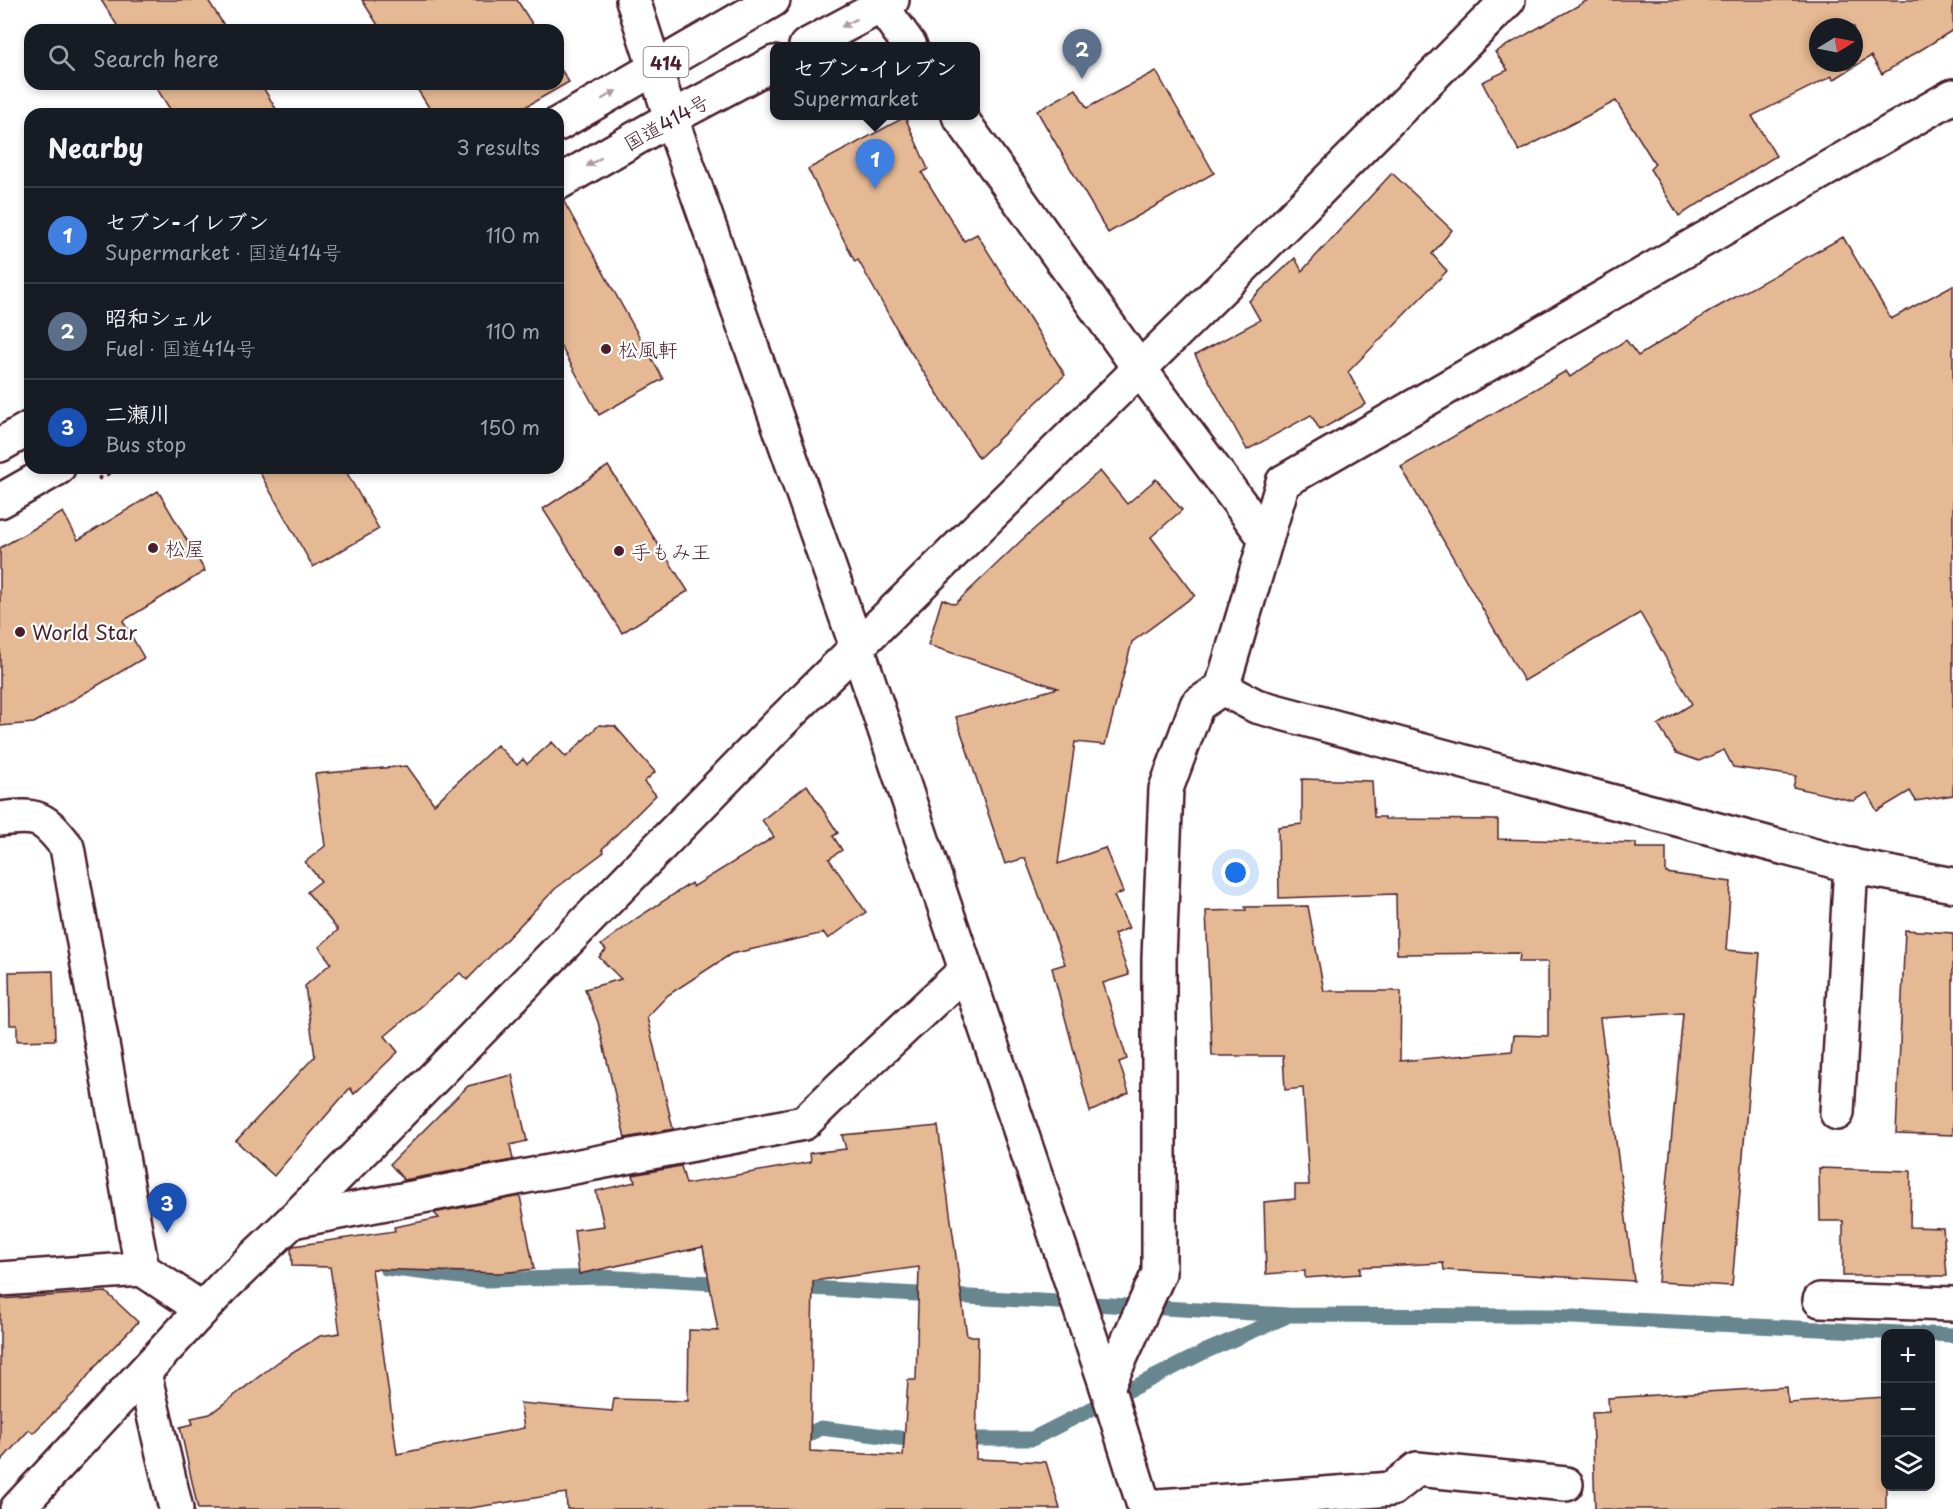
<!DOCTYPE html>
<meta charset="utf-8">
<style>
:root{--surface:#171b24;--page:#20242c;--text:#f1f3f6;--muted:#9ea1a6;--line:#363941;--accent:#b45309}
body{margin:0;font-family:"Playpen Sans","Klee One",sans-serif;background:var(--page);color:var(--text)}
.controls{position:absolute;right:18px;bottom:18px;display:grid;overflow:hidden;border-radius:12px;box-shadow:0 3px 9px #0003}
.controls button{width:54px;height:54px;display:grid;place-items:center;padding:0;border:0;border-bottom:2px solid var(--line);background:var(--surface);color:var(--text);font:30px sans-serif}
.compass{position:absolute;left:1809px;top:18px;width:54px;height:54px;border-radius:50%;background:var(--surface);box-shadow:0 3px 9px #0003;rotate:80deg}
.you{position:absolute;left:1236px;top:873px;width:21px;height:21px;margin:-15px;border:4px solid #fff;border-radius:50%;background:#1a73e8;box-shadow:0 0 0 9px #1a73e833}
.badge{display:grid;place-items:center;width:39px;height:39px;border-radius:50%;background:var(--accent);color:#fff;font-size:20px;font-weight:700}
.pin{position:absolute;translate:-50% -50px;filter:drop-shadow(0 2px 3px #0008)}
.pin::after{content:'';position:absolute;top:32px;width:21px;height:18px;background:inherit;clip-path:polygon(0 0,100% 0,50% 100%)}
.popup{position:absolute;left:770px;top:42px;width:210px;height:78px;box-sizing:border-box;display:grid;place-content:center;border-radius:12px;background:var(--surface);filter:drop-shadow(0 2px 4px #0005);font-size:20px;white-space:nowrap;color:var(--muted)}
.popup b{font-size:22px;color:var(--text)}
.popup::after{content:'';position:absolute;left:50%;top:100%;margin-left:-12px;border:12px solid transparent;border-top-color:var(--surface)}
.list{margin:0;padding:0;list-style:none}
h2{display:flex;justify-content:space-between;align-items:center;height:78px;margin:0;padding:0 24px;font-size:26px}
h2 small{font-size:20px;font-weight:400;color:var(--muted)}
.list li{display:grid;grid-template-columns:39px 1fr auto;gap:18px;align-items:center;box-sizing:border-box;height:96px;padding:0 24px;border-top:2px solid var(--line)}
.list b{display:block;font-size:22px;white-space:nowrap}
.list p{margin:0;font-size:20px;white-space:nowrap;color:var(--muted)}
.list em{font-size:20px;font-style:normal;color:var(--muted)}
.icon{flex:none;width:33px;height:33px;fill:none;stroke:currentColor;stroke-width:2;stroke-linecap:round;stroke-linejoin:round}
.map{position:relative;flex:none;width:1953px;height:1509px;overflow:hidden}
.search{position:absolute;background:var(--surface);box-shadow:0 3px 9px #0003;left:24px;top:24px;width:540px;height:66px;display:flex;align-items:center;gap:15px;box-sizing:border-box;padding:0 21px;border-radius:18px;color:var(--muted);font-size:22px}
.panel{position:absolute;background:var(--surface);box-shadow:0 3px 9px #0003;left:24px;top:108px;width:540px;height:366px;border-radius:18px}
.map>svg:first-child{display:block}
.lines{fill:none;stroke-linecap:round;stroke-linejoin:round}
.stream{stroke:#67868f;stroke-width:15}
.building{fill:#e4b994;stroke:#4a1f2b;stroke-width:1.5;fill-rule:evenodd}
.minor-casing{stroke:#4a1f2b;stroke-width:38}
.highway-casing{stroke:#4a1f2b;stroke-width:38}
.path{stroke:#4a1f2b;stroke-width:4;stroke-dasharray:4.5 4.5;stroke-linecap:butt}
.minor{stroke:#fff;stroke-width:33}
.highway{stroke:#fff;stroke-width:33}
.oneway{fill:#ae9aa0}
.poi-dot{fill:#4a1f2b;stroke:#fff;stroke-width:2}
.labels{text-anchor:middle;dominant-baseline:central;stroke-width:4.5;stroke-linejoin:round;paint-order:stroke}
.shield{fill:#fff;stroke:#80626b;stroke-width:1.5}
.shield-label{font-size:18px;font-weight:bold;fill:#4a1f2b}
.street-label{font-size:20px;fill:#4a1f2b;stroke:#fff}
.poi-label{font-size:20px;fill:#4a1f2b;stroke:#fff;text-anchor:start}
</style>
<div class="map">
<svg width="1953" height="1509" viewBox="0 0 1953 1509">
<rect width="100%" height="100%" fill="#fff"/>
<filter id="ink" filterUnits="userSpaceOnUse"><feTurbulence type="fractalNoise" baseFrequency=".0167" numOctaves="2"/><feDisplacementMap in="SourceGraphic" scale="12" xChannelSelector="R" yChannelSelector="G"/><feConvolveMatrix kernelMatrix="1 2 1 2 8 2 1 2 1" color-interpolation-filters="sRGB"/></filter>
<g filter="url(#ink)">
<g class="lines">
<g class="stream">
<polyline points="386,1268 486,1280 602,1277 730,1284"/>
<polyline points="793,1287 1288,1315 1551,1316 1922,1334"/>
<polyline points="1930,1334 1953,1335"/>
<polyline points="956,1439 1032,1439 1204,1352 1285,1317"/>
<polyline points="797,1446 799,1439 821,1428 907,1439 923,1439"/>
</g>
</g>
<g class="building">
<polygon points="101,0 208,0 227,30 120,30"/>
<polygon points="362,0 517,0 536,30 381,30"/>
<path d="M1588,0h365v30l-71,44 -11,-18 -38,24 -1,-4 -80,40 24,40 -97,60 -29,-47 5,-5 -39,-63 -97,50 -37,-69 26,-12 -13,-18zM1818,27h36v36h-36z"/>
<polygon points="558,65 569,82 513,114 433,114 414,84 558,84"/>
<polygon points="1156,71 1214,173 1108,233 1037,111 1076,89 1087,108"/>
<polygon points="154,84 261,84 279,114 173,114"/>
<polygon points="905,117 928,169 922,173 964,241 977,234 1065,375 979,458 903,340 858,260 855,262 808,169"/>
<polygon points="1392,173 1452,230 1432,254 1447,271 1348,372 1366,404 1320,430 1311,415 1247,450 1195,355 1260,320 1249,301 1295,258 1302,271"/>
<polygon points="563,200 663,379 599,415 558,341 558,202"/>
<polygon points="1843,237 1891,319 1953,285 1953,795 1916,801 1910,791 1877,811 1867,793 1853,801 1793,787 1796,776 1733,767 1724,750 1699,761 1676,753 1658,725 1692,704 1640,613 1524,681 1401,467 1566,371 1570,377 1626,340 1638,356 1714,309"/>
<polygon points="608,466 688,591 622,633 543,509"/>
<polygon points="257,468 344,468 379,529 313,567"/>
<polygon points="1100,471 1127,504 1156,479 1182,510 1151,537 1195,595 1132,642 1105,745 1075,742 1058,864 1105,848 1123,892 1114,896 1129,928 1114,934 1129,975 1103,983 1127,1059 1119,1062 1129,1093 1090,1112 1052,968 1065,964 1025,858 1005,864 956,717 1058,688 928,645 942,599 955,604 1025,537 1065,502 1064,501"/>
<polygon points="158,491 205,571 123,621 144,658 34,723 0,726 0,548 63,512 78,540"/>
<polygon points="599,725 615,726 655,772 644,782 656,795 602,849 604,852 555,889 467,980 460,973 385,1036 398,1052 354,1094 350,1088 274,1176 236,1141 313,1058 315,1057 305,986 331,963 319,947 338,930 307,892 321,881 305,862 325,846 315,774 407,766 434,804 497,745 517,765 523,759 527,764 552,742 566,757"/>
<polygon points="1302,779 1372,781 1374,817 1385,817 1385,819 1498,820 1498,839 1636,843 1636,848 1666,848 1666,873 1731,882 1726,950 1760,953 1732,1286 1658,1282 1683,1013 1600,1018 1634,1281 1444,1270 1443,1263 1360,1267 1360,1274 1305,1278 1305,1271 1266,1274 1264,1202 1295,1199 1295,1185 1309,1185 1303,1088 1285,1090 1283,1056 1212,1056 1206,911 1246,910 1245,907 1308,906 1324,991 1401,991 1400,1061 1512,1051 1514,1035 1548,1036 1548,962 1519,962 1520,953 1397,954 1396,894 1279,898 1278,827 1302,824"/>
<polygon points="807,785 838,833 833,836 842,850 829,859 866,912 828,939 824,933 731,954 668,995 647,1017 673,1129 625,1138 598,1022 585,989 621,979 599,957 606,950 601,945 637,918 691,883 693,887 774,837 762,820"/>
<polygon points="1905,930 1953,933 1953,1135 1896,1133"/>
<polygon points="53,971 55,1040 17,1041 17,1025 10,1025 9,972"/>
<polygon points="512,1075 527,1141 510,1145 513,1160 404,1180 390,1164 468,1086"/>
<path d="M938,1126l29,210h11l-2,123 70,3 14,47h-493l-1,-16 -102,16h-266l-18,-82 13,-3 -2,-6 19,-4 68,-52 42,-26 20,-3 -10,-66 -38,-1 -1,-18 2,-2 102,-15 -1,-4 45,-9 -5,-5 86,-17 14,73 -34,4 -128,-4 25,185 127,-26 -4,-25 92,8 2,-12 74,2 1,-71 29,1 -15,-84 -124,27 -5,-44 30,-4 -8,-35 39,-9 -2,-7 48,-9 5,18 125,-22 -1,-9 36,-4 -4,-14zM919,1267l-3,113h-8l-5,76 -93,-5 3,-170z"/>
<polygon points="1819,1168 1911,1171 1910,1227 1943,1228 1947,1276 1843,1276 1843,1221 1820,1221"/>
<polygon points="106,1292 138,1322 99,1362 75,1392 33,1433 29,1430 0,1462 0,1299"/>
<polygon points="1787,1387 1788,1403 1886,1397 1886,1509 1595,1509 1592,1413 1609,1412 1608,1398"/>
</g>
<g class="lines">
<g class="minor-casing">
<g id="minor">
<polyline points="633,0 671,118 857,647 1107,1387 1145,1509"/>
<polyline points="877,0 910,46"/>
<polyline points="959,116 1139,368 1266,539"/>
<polyline points="1222,688 1283,482 1953,96"/>
<path d="M0,819c38,-5 44,-2 67,28l75,422 60,40"/>
<polyline points="1837,1113 1851,865"/>
<polyline points="292,1221 804,1123 841,1087 966,970"/>
<polyline points="0,1279 142,1269"/>
<polyline points="1820,1300 1953,1304"/>
<polyline points="144,1373 176,1509"/>
<polyline points="1107,1387 1159,1273 1159,958 1166,789 1197,705 1222,688 1256,706 1856,867 1953,885"/>
<polyline points="1145,1507 1392,1489 1417,1469 1566,1484"/>
<polyline points="17,1509 224,1286 292,1221 374,1139 784,719 1250,260 1508,0"/>
</g>
</g>
<g class="highway-casing">
<g id="highway">
<polyline points="806,46 892,0"/>
<polyline points="558,124 773,0"/>
<polyline points="558,183 671,118 774,63"/>
<polyline points="0,445 30,428"/>
<polyline points="0,501 58,468"/>
</g>
</g>
<polyline class="path" points="98,479 118,468"/>
<use href="#minor" class="minor"/>
<use href="#highway" class="highway"/>
</g>
<defs><path id="oneway-solid" d="M-6-.8H1V-3.2L6.5 0L1 3.2V.8H-6Z" transform="scale(1.5)"/></defs>
<g class="oneway">
<use href="#oneway-solid" transform="translate(849 23) rotate(152)"/>
<use href="#oneway-solid" transform="translate(609 95) rotate(-30)"/>
<use href="#oneway-solid" transform="translate(594 162) rotate(150)"/>
</g>
</g>
<g class="poi-dot">
<circle cx="606" cy="349" r="6"/>
<circle cx="153" cy="548" r="6"/>
<circle cx="619" cy="551" r="6"/>
<circle cx="20" cy="632" r="6"/>
</g>
<g class="labels">
<rect class="shield" x="643.5" y="47" width="45" height="30" rx="4.5"/>
<g class="shield-label">
<text x="666" y="62">414</text>
</g>
<g class="street-label">
<text transform="translate(666 122) rotate(-29)">国道414号</text>
</g>
<g class="poi-label">
<text x="618" y="349">松風軒</text>
<text x="165" y="548">松屋</text>
<text x="631" y="551">手もみ王</text>
<text x="32" y="632">World Star</text>
</g>
</g>
</svg>
<div class="controls">
<button>+</button>
<button>−</button>
<button><svg class="icon" aria-label="layers" viewBox="0 0 24 24"><path d="M12 4l9 5-9 5-9-5zM3 14l9 5 9-5"/></svg></button>
</div>
<svg class="compass" viewBox="-18 -18 36 36"><path d="M0-13l5 13h-10z" fill="#e53935"/><path d="M0 13l5-13h-10z" fill="#9ea1a6"/></svg>
<div class="you"></div>
<div class="pin badge" style="left:875px;top:189px;background:#3f7fe0">1</div>
<div class="popup"><b>セブン-イレブン</b>Supermarket</div>
<div class="pin badge" style="left:1082px;top:79px;background:#5c6f8a">2</div>
<div class="pin badge" style="left:167px;top:1233px;background:#1a4fb4">3</div>
<div class="search"><svg class="icon" aria-label="search" viewBox="0 0 24 24"><circle cx="10" cy="10" r="6"/><path d="M15 15l6 6"/></svg>Search here</div>
<section class="panel">
<h2>Nearby<small>3 results</small></h2>
<ul class="list">
<li><span class="badge" style="background:#3f7fe0">1</span><div><b>セブン-イレブン</b><p>Supermarket · 国道414号</p></div><em>110 m</em></li>
<li><span class="badge" style="background:#5c6f8a">2</span><div><b>昭和シェル</b><p>Fuel · 国道414号</p></div><em>110 m</em></li>
<li><span class="badge" style="background:#1a4fb4">3</span><div><b>二瀬川</b><p>Bus stop</p></div><em>150 m</em></li>
</ul>
</section>
</div>
